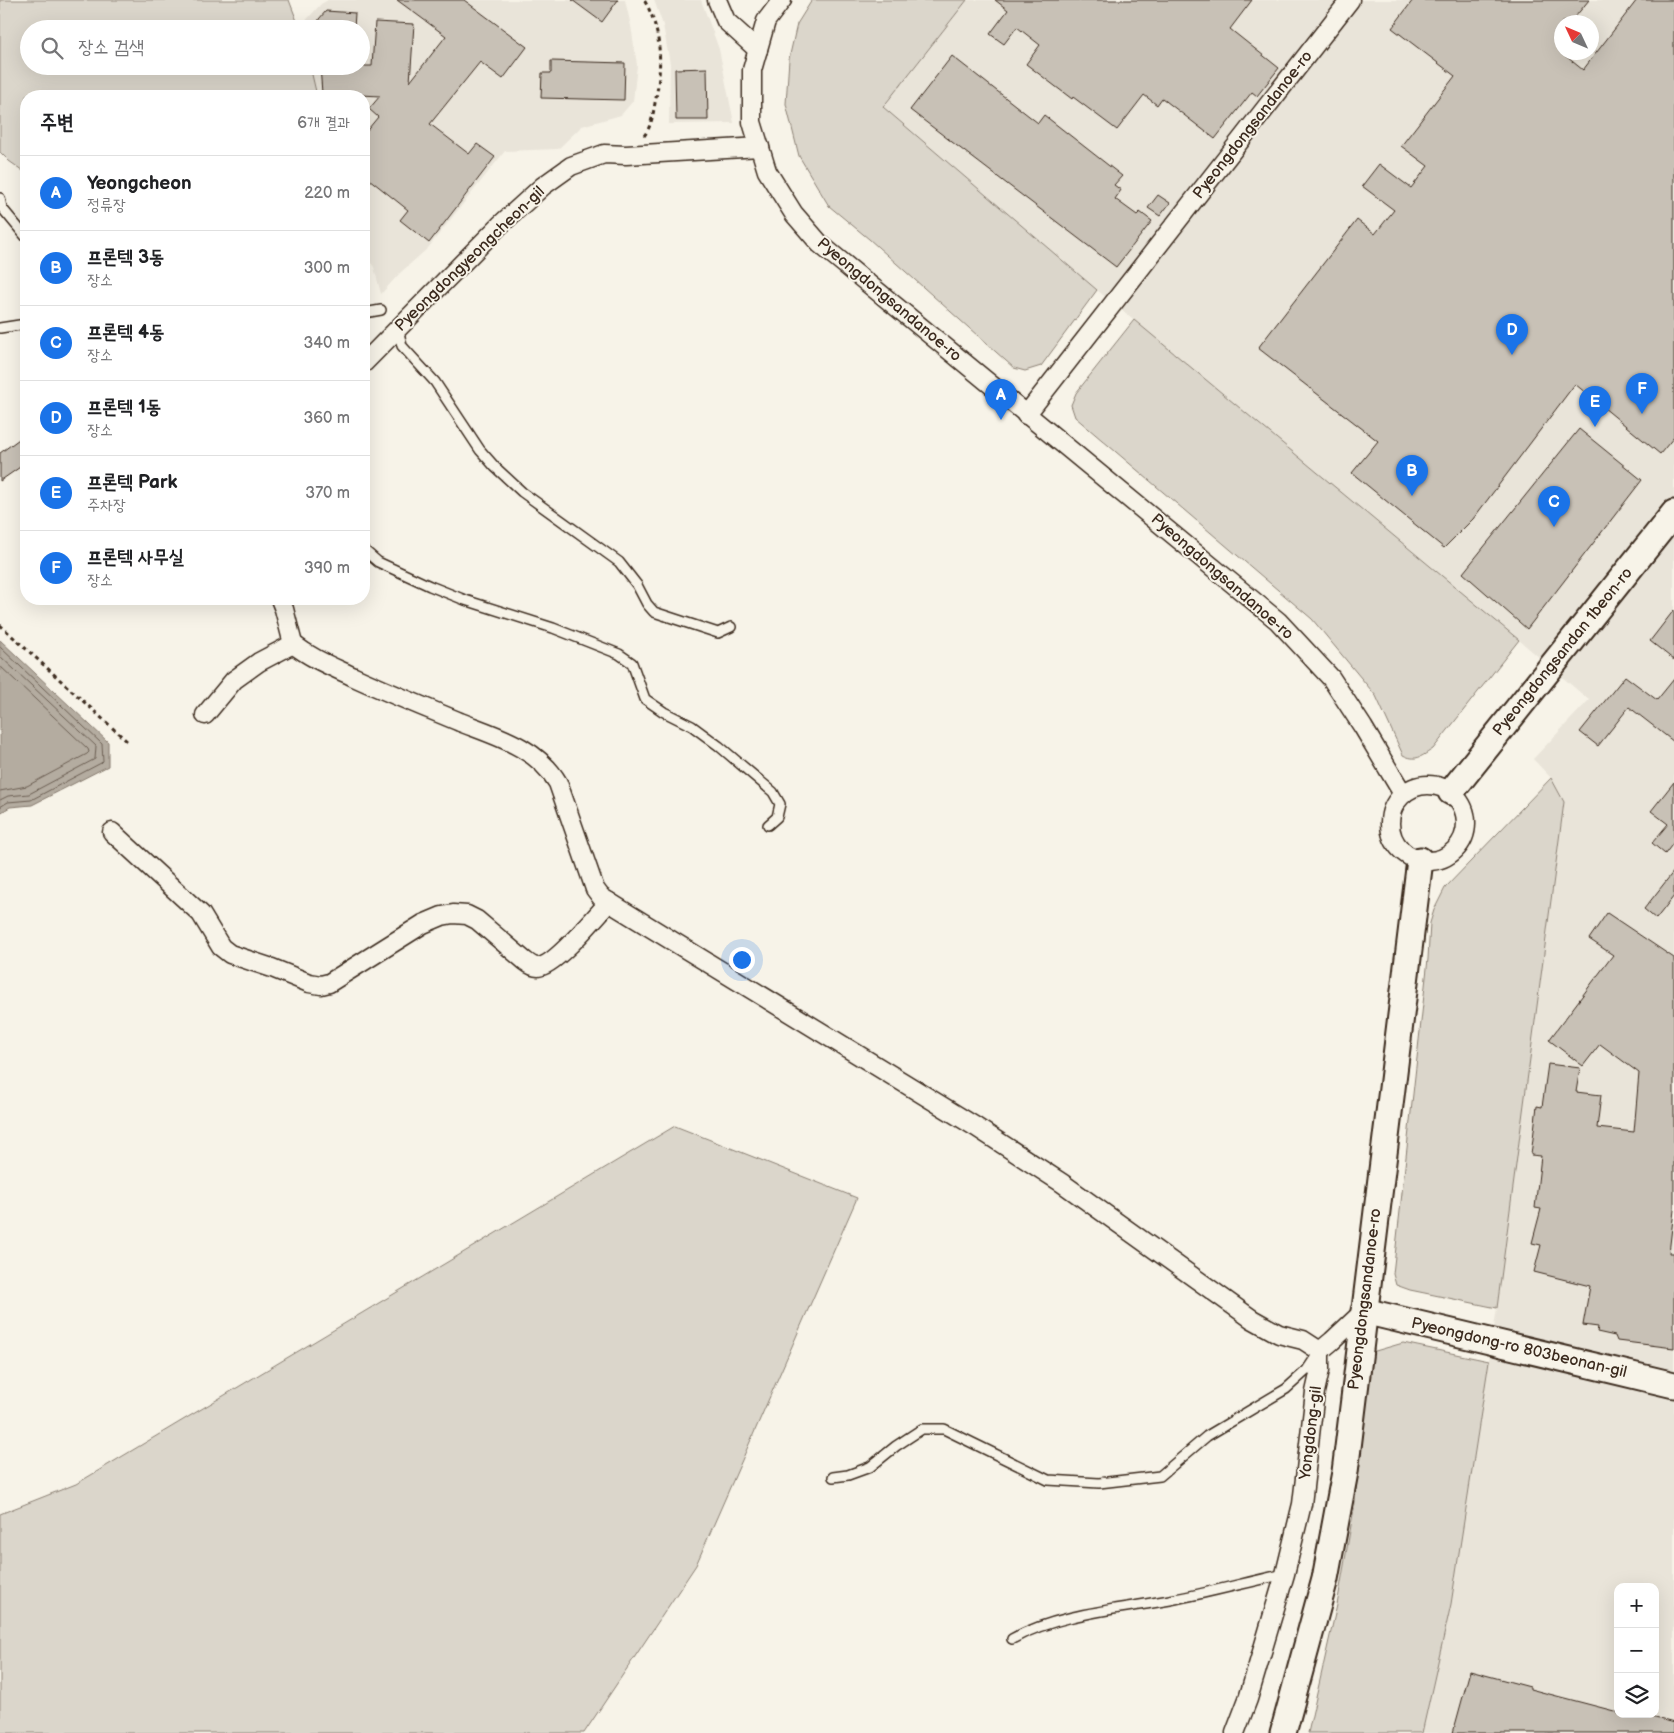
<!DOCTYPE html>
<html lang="ko">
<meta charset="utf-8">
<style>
:root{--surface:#fff;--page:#f2f2f2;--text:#202124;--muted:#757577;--line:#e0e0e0;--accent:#1a73e8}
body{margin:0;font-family:"Balsamiq Sans","Poor Story",sans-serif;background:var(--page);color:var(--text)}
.controls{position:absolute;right:15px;bottom:15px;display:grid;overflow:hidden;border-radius:10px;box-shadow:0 5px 20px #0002}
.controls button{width:45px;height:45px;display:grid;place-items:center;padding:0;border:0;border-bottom:1px solid var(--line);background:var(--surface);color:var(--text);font:25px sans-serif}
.compass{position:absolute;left:1554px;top:15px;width:45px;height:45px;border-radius:50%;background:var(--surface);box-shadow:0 5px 20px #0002;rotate:314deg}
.you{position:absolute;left:741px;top:959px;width:18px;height:18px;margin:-12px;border:4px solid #fff;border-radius:50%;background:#1a73e8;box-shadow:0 0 0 8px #1a73e833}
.badge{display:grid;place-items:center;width:32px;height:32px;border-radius:50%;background:var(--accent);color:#fff;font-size:16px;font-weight:700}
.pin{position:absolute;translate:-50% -41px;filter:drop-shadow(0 1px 2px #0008)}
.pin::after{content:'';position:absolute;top:26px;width:18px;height:15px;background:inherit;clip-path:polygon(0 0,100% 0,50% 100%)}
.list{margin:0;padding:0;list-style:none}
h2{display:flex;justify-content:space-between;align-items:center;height:65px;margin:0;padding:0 20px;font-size:21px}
h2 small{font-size:16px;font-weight:400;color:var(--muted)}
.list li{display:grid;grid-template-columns:32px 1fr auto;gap:15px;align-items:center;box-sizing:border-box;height:75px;padding:0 20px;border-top:1px solid var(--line)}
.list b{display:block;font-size:19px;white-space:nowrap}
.list p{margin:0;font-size:16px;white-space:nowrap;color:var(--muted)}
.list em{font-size:16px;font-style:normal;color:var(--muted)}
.icon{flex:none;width:28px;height:28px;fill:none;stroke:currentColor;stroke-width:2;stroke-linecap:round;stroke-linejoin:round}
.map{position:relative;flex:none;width:1674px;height:1733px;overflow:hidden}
.search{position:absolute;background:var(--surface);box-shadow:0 5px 20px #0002;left:20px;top:20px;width:350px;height:55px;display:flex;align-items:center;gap:12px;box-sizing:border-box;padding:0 18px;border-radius:28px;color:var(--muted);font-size:19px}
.panel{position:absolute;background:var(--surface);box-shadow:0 5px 20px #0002;left:20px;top:90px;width:350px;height:515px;border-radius:20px}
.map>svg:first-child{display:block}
.built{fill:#e9e4d9;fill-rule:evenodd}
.green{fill:#dbd6cb;stroke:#8b8074}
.water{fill:#b4aca0;stroke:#84786c}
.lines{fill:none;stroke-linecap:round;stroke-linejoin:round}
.shore{stroke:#6b5e52;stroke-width:1}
.building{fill:#c8c1b6;stroke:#3b2a1e}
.lane-casing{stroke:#3b2a1e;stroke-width:12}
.street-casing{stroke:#3b2a1e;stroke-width:21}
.secondary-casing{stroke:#3b2a1e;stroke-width:29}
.path{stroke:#3b2a1e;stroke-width:3;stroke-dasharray:4 4;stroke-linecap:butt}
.lane{stroke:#f7f3e8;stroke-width:9}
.street{stroke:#f7f3e8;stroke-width:18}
.secondary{stroke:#f7f3e8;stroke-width:25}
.labels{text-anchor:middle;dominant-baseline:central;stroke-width:4;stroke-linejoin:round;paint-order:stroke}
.street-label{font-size:16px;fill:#3b2a1e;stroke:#f7f3e8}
</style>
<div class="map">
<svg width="1674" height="1733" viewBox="0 0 1674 1733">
<rect width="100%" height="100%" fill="#f7f3e8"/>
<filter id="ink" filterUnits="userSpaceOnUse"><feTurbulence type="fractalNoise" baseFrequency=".02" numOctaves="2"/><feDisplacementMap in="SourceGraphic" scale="10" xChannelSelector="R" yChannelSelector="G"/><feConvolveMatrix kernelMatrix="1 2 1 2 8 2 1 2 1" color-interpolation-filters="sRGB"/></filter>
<g filter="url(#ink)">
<g class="built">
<polygon points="328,0 625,0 631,26 637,65 633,101 621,115 582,126 558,149 505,151 428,248 400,273 381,294 374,267 364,254 364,96 317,96 310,66 361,66 361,29 300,29 300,27 321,4"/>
<polygon points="654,0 701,0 719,49 734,123 669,124 670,64 663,25"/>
<path d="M967,0h707v1733h-252l29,-129 46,-296 67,-506 -13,-24 -18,-19 56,-59 -70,-60 -422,-350 -214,-183zM1562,22h30v30h-30zM1618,1587h37v127h-37z"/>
</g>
<g class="green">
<polygon points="0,0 289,0 300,29 29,29 29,66 310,66 317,96 26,96 26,173 9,161 0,152"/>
<polygon points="812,0 967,0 883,107 1097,290 1041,366 1025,371 1014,368 869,239 829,206 799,156 786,104 789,59 797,24"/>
<path d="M1134,320l385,320 -86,109c-11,7 -17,13 -30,6l-27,-59 -64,-77 -237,-202 -4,-12 5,-12z"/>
<polygon points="1551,778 1564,802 1497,1308 1410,1290 1396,1285 1393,1274 1428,959 1430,923 1434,910 1445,888"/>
<polygon points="675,1126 857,1198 696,1565 584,1733 0,1733 0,1514 76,1484"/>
<polygon points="1403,1343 1489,1361 1451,1604 1422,1733 1308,1733 1337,1605 1355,1503 1361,1423 1372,1352"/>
</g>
<polygon class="water" points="0,640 108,742 108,766 32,805 10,807 0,813"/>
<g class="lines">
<g class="shore">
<polyline points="0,647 102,744 103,761 101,763 31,800 8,802 0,807"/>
<polyline points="0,656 96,746 95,759 29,794 8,796 0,800"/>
<polyline points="0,666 88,749 89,752 87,754 27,786 0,791"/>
</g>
</g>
<g class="building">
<polygon points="397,0 464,0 527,47 503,79 480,62 430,124 469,154 477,144 495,157 429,243 400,220 408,210 364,175 364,134 378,117 369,109 380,96 322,93 320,66 372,66 375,22 414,24 410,82 446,36"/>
<polygon points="572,0 618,0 602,22"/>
<polygon points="995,0 1252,0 1230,29 1279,68 1257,96 1252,92 1215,139 1162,98 1157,105 1144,95 1117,130 1073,97 1072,99 1026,64 1040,45 1017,27 1004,44 990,34 1008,10"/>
<polygon points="1413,0 1589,0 1571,22 1562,22 1562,53 1583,70 1637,0 1674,0 1674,437 1660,454 1575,384 1473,519 1444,548 1352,473 1378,441 1258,348 1357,220 1375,234 1394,210 1362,186 1379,164 1411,188 1428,166 1401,146 1455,76 1392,28"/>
<polygon points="326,11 355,13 354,29 318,29 319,19"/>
<polygon points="952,56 1038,123 1044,115 1122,176 1114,185 1121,190 1115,199 1137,215 1140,212 1152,221 1116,267 910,110"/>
<polygon points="551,61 625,63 624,100 541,98 542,73 551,73"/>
<polygon points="707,68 708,120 676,120 675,69"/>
<polygon points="1158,195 1170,203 1160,216 1148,208"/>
<polygon points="1579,429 1642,480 1527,629 1463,573"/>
<polygon points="26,434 26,463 0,481 0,453"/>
<polygon points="1674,610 1674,660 1650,641"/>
<polygon points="1625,676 1657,700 1674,679 1674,742 1629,707 1598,746 1580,732"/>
<polygon points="1674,782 1674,842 1665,854 1652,843 1668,824 1651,811"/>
<polygon points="1674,871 1674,896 1656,919 1644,909"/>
<polygon points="1607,913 1674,958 1674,1210 1669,1253 1674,1253 1674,1348 1617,1341 1615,1336 1597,1332 1598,1327 1583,1325 1590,1286 1534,1272 1541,1245 1532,1243 1541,1209 1535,1208 1541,1156 1531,1155 1537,1106 1542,1107 1548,1064 1580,1068 1576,1092 1601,1095 1597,1128 1634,1132 1639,1073 1600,1044 1583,1066 1549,1040 1613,955 1589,939"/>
<polygon points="1470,1671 1530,1687 1530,1689 1618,1712 1618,1714 1640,1714 1674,1723 1674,1733 1453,1733"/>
</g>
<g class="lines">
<g class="lane-casing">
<g id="lane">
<polyline points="0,198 2,208 26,237"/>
<polyline points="364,313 381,310"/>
<polyline points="0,328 26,324"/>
<polyline points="398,328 402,346 435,382 480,450 495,467 522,492 619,562 637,585 647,604 654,612 718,633 731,627"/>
<polyline points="364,550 378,562 430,586 465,600 553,628 619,654 632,663 645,699 664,712 692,726 719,746 773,792 780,804 777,817 768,825"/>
<polyline points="833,1477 848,1475 870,1467 896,1446 922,1429 944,1429 1048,1480 1099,1483 1160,1476 1207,1436 1286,1389 1307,1370 1317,1355"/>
<path d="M1012,1639c44,-25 108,-30 158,-39 39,-7 77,-18 115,-26"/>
</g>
</g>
<g class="street-casing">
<g id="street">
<polyline points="717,0 726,21 758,50"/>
<polyline points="782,0 766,21 752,70 752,122 767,171 794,214 820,244 1278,621 1331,678 1363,727 1403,794"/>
<polyline points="364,363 500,225 543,186 571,166 604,154 626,155 760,147"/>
<polyline points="1026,415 1350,0"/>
<polyline points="280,599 284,609 293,644"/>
<path d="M293,644c19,15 40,23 61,33 35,16 70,30 106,45 36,14 77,25 98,61l37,106 6,8 16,10 359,220 86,56 190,136 27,15 24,6 17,11"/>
<polyline points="205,715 234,680 259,662 293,644"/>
<circle cx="1428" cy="823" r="38"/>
<path d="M112,832l89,82 20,33 9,7 42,14 37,15 12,2 8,-2 94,-59 19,-8 11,-2 14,1 10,5 47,40c4,3 8,7 14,7 17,-1 58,-51 71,-65"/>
<polyline points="1235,1733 1248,1699 1285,1574 1302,1504 1315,1392 1320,1370 1320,1351 1332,1341 1364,1311"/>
</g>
</g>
<g class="secondary-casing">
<g id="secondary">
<polyline points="1451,792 1674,513"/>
<polyline points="1364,1311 1674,1385"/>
<polyline points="1283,1733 1325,1579 1345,1472 1420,860"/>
</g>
</g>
<g class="path">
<path d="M644,136c7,-9 9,-21 11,-33 7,-34 8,-72 -11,-103"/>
<polyline points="0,625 129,743"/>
</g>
<use href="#lane" class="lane"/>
<use href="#street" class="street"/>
<use href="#secondary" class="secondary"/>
</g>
</g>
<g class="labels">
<g class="street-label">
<text transform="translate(1253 125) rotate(-52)">Pyeongdongsandanoe-ro</text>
<text transform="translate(470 259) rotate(-44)">Pyeongdongyeongcheon-gil</text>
<text transform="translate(889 300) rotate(40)">Pyeongdongsandanoe-ro</text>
<text transform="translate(1222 577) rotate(41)">Pyeongdongsandanoe-ro</text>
<text transform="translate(1563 652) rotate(-51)">Pyeongdongsandan 1beon-ro</text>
<text transform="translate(1365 1299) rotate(-83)">Pyeongdongsandanoe-ro</text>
<text transform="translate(1519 1348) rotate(13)">Pyeongdong-ro 803beonan-gil</text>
<text transform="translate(1311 1433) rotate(-83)">Yongdong-gil</text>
</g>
</g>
</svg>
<div class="controls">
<button>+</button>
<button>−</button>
<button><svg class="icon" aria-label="layers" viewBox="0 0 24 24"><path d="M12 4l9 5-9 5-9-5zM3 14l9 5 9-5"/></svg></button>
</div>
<svg class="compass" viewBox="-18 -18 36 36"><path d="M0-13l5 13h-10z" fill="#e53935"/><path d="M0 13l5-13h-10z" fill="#757577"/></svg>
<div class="you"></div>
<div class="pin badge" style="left:1001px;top:420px">A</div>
<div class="pin badge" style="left:1412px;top:496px">B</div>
<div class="pin badge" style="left:1554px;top:527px">C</div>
<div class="pin badge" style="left:1512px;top:355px">D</div>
<div class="pin badge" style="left:1595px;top:427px">E</div>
<div class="pin badge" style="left:1642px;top:414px">F</div>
<div class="search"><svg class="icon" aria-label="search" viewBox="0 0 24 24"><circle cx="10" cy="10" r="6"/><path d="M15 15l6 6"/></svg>장소 검색</div>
<section class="panel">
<h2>주변<small>6개 결과</small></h2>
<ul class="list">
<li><span class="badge">A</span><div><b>Yeongcheon</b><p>정류장</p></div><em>220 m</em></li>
<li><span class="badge">B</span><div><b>프론텍 3동</b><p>장소</p></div><em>300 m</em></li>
<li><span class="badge">C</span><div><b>프론텍 4동</b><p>장소</p></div><em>340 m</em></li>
<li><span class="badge">D</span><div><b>프론텍 1동</b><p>장소</p></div><em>360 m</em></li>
<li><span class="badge">E</span><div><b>프론텍 Park</b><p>주차장</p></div><em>370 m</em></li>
<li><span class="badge">F</span><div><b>프론텍 사무실</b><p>장소</p></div><em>390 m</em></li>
</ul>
</section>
</div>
